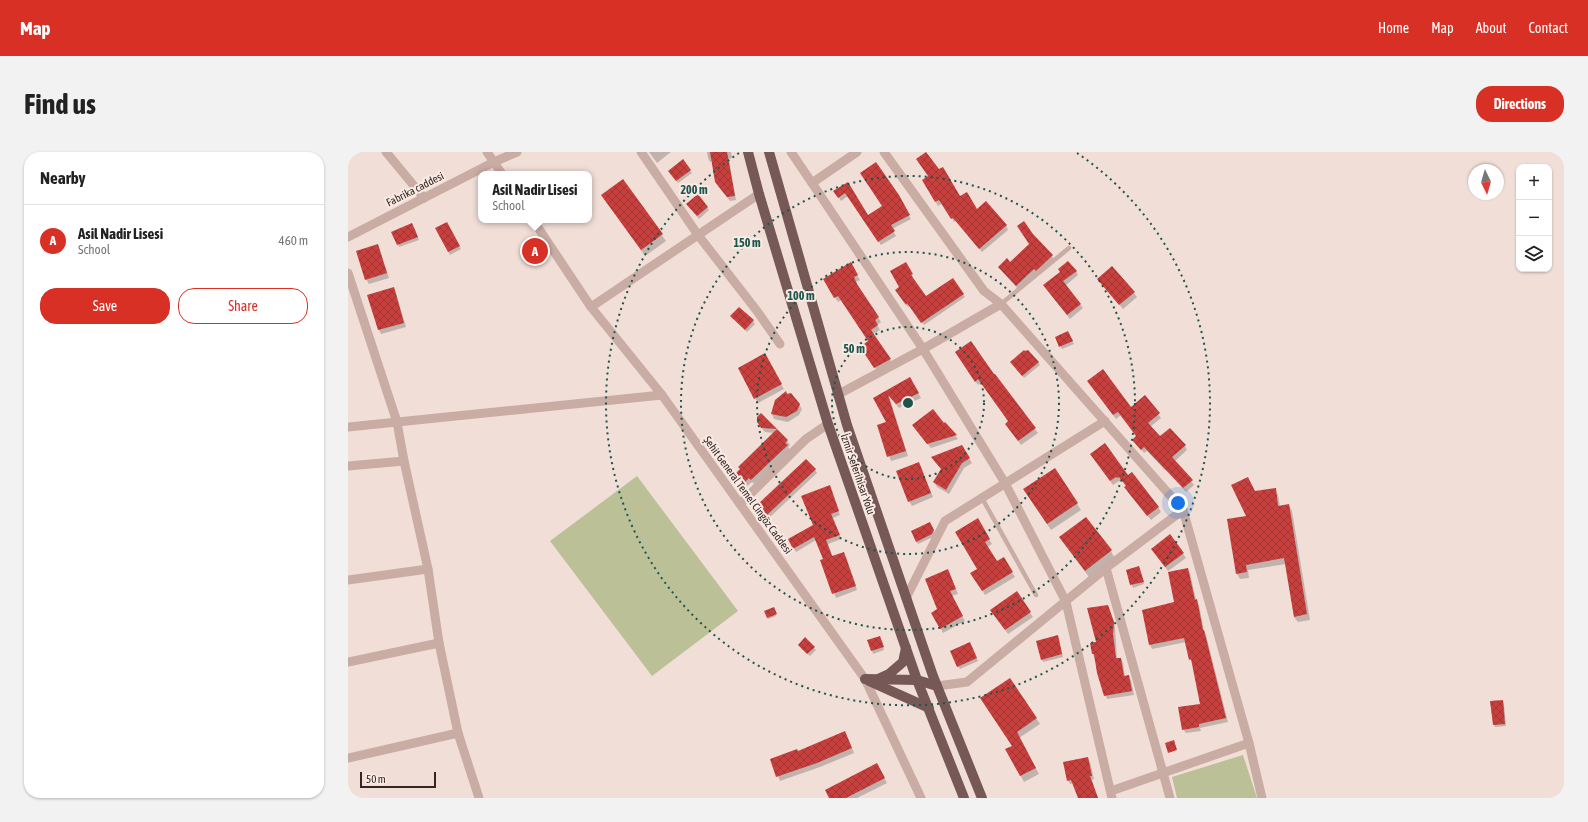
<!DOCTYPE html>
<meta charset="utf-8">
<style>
:root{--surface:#fff;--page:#f2f2f2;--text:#222;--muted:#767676;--line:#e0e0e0;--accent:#d93025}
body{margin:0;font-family:"Asap Condensed",sans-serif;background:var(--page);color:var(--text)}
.controls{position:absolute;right:12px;top:12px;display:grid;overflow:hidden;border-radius:8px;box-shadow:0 1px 3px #0004}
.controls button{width:36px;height:36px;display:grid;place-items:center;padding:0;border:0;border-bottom:1px solid var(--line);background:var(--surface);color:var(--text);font:20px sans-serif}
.compass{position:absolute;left:1120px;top:12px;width:36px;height:36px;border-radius:50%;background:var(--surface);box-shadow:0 1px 3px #0004;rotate:175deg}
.scale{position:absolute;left:12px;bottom:10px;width:76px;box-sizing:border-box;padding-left:4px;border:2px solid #342625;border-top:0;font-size:11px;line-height:14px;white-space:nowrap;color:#342625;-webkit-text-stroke:3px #f9eae3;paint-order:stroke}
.you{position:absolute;left:830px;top:351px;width:14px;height:14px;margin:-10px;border:3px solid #fff;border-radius:50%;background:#1a73e8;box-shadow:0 0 0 6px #1a73e833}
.badge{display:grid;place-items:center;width:26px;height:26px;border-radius:50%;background:var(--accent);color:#fff;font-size:13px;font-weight:700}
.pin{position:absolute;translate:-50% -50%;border:2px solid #fff;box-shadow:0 1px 4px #0006}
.popup{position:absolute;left:130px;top:19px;width:114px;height:52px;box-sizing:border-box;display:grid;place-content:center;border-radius:8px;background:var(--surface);filter:drop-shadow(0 1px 3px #0005);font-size:13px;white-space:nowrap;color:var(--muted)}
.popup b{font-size:15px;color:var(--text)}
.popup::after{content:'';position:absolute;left:50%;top:100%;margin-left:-8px;border:8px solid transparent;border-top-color:var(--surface)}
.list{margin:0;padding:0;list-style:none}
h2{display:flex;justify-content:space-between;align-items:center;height:52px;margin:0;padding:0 16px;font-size:17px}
h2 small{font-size:13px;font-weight:400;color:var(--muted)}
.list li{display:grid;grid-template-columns:26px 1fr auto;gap:12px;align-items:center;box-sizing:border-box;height:72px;padding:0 16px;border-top:1px solid var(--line)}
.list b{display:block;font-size:15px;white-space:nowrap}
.list p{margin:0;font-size:13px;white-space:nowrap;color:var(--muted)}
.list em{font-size:13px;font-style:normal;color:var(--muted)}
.actions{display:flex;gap:8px;padding:12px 16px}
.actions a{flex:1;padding:9px 0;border:1px solid var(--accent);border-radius:16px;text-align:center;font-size:14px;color:var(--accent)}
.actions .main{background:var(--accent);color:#fff}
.icon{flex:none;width:22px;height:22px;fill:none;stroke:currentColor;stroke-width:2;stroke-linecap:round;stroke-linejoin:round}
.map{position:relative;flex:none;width:1216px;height:646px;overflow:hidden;border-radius:16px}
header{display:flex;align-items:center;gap:24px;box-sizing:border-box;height:56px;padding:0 20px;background:var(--accent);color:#fff}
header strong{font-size:19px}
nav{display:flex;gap:22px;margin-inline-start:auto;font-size:14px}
.intro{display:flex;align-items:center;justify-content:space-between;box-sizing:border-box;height:96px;padding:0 24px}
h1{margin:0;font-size:28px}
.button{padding:10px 18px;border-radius:16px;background:var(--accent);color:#fff;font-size:14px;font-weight:700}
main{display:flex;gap:24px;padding:0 24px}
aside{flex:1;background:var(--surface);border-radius:16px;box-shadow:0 1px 3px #0004}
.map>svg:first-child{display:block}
.green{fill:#bbc097}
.shadow{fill:#0003}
.building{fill:url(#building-cross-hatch)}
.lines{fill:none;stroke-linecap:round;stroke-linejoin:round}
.service{stroke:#c9aca3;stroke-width:4.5}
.minor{stroke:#c9aca3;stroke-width:9}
.primary{stroke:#765956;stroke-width:10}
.ring{fill:none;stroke:#1b554c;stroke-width:2;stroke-dasharray:2 4}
.labels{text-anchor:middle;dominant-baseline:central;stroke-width:4;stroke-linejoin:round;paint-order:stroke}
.street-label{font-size:11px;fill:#342625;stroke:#f9eae3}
.centre{fill:#1b554c;stroke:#f9eae3;stroke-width:2}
.ring-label{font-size:12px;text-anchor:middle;font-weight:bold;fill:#1b554c;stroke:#f9eae3;stroke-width:4;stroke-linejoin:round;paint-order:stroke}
</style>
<header>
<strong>Map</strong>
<nav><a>Home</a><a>Map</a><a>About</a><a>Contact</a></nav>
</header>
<div class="intro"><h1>Find us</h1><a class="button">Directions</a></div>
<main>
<aside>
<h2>Nearby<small></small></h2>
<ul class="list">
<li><span class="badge">A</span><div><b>Asil Nadir Lisesi</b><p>School</p></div><em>460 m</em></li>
</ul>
<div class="actions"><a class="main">Save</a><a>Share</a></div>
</aside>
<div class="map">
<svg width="1216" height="646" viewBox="0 0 1216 646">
<defs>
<pattern id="building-cross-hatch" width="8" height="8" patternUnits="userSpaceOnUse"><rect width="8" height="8" fill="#c8403e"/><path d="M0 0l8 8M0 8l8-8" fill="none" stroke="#a33534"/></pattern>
</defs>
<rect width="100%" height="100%" fill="#f1dfd7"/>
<g class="green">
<polygon points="289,324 390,459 304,524 202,389"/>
<polygon points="895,603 909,646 829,646 824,625"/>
</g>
<g class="shadow">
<polygon points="301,0 323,0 309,11"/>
<polygon points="359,0 383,0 384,6 381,7 388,48 382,49 370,34 364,9 362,10 360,6"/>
<polygon points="335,9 344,21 330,31 323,22"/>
<polygon points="575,28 612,46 629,58 658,73 660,78 634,100 608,69 606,70 595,51 590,54"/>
<polygon points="275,29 318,89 297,104 254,44"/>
<polygon points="500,31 520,65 550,44 563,67 544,77 548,84 533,93 500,44 493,49 487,40"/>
<polygon points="350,44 361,58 351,67 341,55"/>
<polygon points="99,71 113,97 102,103 88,77"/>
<polygon points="66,75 71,88 51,95 50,92"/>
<polygon points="684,82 706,107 670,137 651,115 662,111 682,93"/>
<polygon points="30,93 41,126 21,132 18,127"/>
<polygon points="558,111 565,125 564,126 577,145 605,127 617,145 576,173 562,154 560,155 550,141"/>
<polygon points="502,112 512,128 508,130 510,136 533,170 529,173 532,178 525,182 545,212 530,220 516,199 521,189 493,148 490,150 476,128"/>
<polygon points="764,116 789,145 775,157 750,127"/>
<polygon points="728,119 730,123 717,134 735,156 722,167 696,134"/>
<polygon points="46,136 48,141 58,175 33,182 31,178 21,143"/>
<polygon points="384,165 405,169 407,172 399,180"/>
<polygon points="720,181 726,192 714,197 708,186"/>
<polygon points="417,203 436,237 410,251 391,216"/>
<polygon points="611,205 645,224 690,281 673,293 661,276 661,270 633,231 630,233"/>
<polygon points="690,210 692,213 676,226 665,213"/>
<polygon points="562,226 573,246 551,256 541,244 560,304 543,309 530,273 540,270 526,246"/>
<polygon points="743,233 782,256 797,245 813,266 802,275 812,286 837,294 839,298 827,309 846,333 838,340 818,317 817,318 799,299 796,301 785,288 789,285 773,263 768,267"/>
<polygon points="439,243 451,252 454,257 451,263 440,270 426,267 424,262 428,249"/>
<polygon points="413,262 439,289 442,293 440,295 442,298 406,332 404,330 399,334 388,322 426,281 417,280 413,275"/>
<polygon points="597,271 610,287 583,296 568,278"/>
<polygon points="613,294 624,311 616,316 601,342 589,335 586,330 594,318 584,306"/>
<polygon points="746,307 780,325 810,355 813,360 803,368 780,340 779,334 775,329 772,330 771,329 765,333"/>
<polygon points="571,311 585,345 564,354 561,349"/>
<polygon points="467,317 469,321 421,366 412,357 410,353"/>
<polygon points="707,318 733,358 703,378 680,343"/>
<polygon points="483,338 492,363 485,366 493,387 480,392 485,405 498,405 509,438 488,446 474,409 476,408 468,388 448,400 441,388 466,373"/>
<polygon points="927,338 930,343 932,355 941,353 944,359 962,468 950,470 946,465 938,412 900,418 901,426 892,427 889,422 899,365 907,340"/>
<polygon points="629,368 644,392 639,395 649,411 655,407 667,425 637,443 624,421 630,417"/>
<polygon points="582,372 587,381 585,385 570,392 568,389"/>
<polygon points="822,384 838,406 820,419 807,401"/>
<polygon points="712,386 763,399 766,405 741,425"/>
<polygon points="791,415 796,432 785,436 779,418"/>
<polygon points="840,417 842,421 848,448 851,453 856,479 858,483 880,570 852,576 853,579 838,581 835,577 853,553 845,511 842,507 838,490 804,497 802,493 795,459 828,451"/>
<polygon points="602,423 610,442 603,444 617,469 595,481 585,461 591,458"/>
<polygon points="668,441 685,465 660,482 646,462"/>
<polygon points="426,457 428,464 420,467 417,460"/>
<polygon points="762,458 767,475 769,507 773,507 775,511 777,525 780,524 783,528 786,543 759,547 745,502"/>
<polygon points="711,487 715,505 695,510 694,507"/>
<polygon points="521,488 533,488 536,498 525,502"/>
<polygon points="623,494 630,509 612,517 610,514"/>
<polygon points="453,496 466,496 468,498 462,504"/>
<polygon points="1154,549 1156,552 1158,574 1147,575 1146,573"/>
<polygon points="637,552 688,566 692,572 671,586 691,622 676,630 659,598 665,594"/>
<polygon points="497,580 506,601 472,615 432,629 423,608 449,600"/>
<polygon points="740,606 742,610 746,627 744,628 750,646 731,646 726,631 722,632 720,628"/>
<polygon points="529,612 539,631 509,646 482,646"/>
</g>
<g class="building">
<polygon points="362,0 379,0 387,44 379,45 367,30"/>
<polygon points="578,0 591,17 595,15 612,44 619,40 629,57 638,49 659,73 631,97 605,66 603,67 591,48 587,50 574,28 580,24 568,7"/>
<polygon points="335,7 343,18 328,29 320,19"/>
<polygon points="528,10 551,43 562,63 543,73 547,79 530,90 497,41 490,46 485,39 500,30 520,63 534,54 512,21"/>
<polygon points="275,27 315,82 293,98 253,43"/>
<polygon points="350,42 360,55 349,64 338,52"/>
<polygon points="676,69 685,82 705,103 688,119 686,117 668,134 650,115 659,106 662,110 681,92 669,74"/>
<polygon points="99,70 112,94 100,100 87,76"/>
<polygon points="64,71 70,85 49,93 43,80"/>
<polygon points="30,92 39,121 17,128 8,99"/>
<polygon points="720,109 729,119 715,129 733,152 719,163 695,133 712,120 710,117"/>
<polygon points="503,110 510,123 506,125 509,132 531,165 527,168 530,173 523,178 543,207 526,216 512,195 520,189 490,144 486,146 475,127"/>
<polygon points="558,110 565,122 563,123 578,144 605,126 616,142 573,171 559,151 558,153 547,138 551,135 542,119"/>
<polygon points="764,114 787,140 771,153 749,127"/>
<polygon points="46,135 56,171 30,178 19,143"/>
<polygon points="391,155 406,168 397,178 382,164"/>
<polygon points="720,179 725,189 711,195 707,185"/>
<polygon points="623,189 646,222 647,222 688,276 670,289 657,272 660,269 630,227 627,230 607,200"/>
<polygon points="676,198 677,199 680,198 691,210 674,224 662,210"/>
<polygon points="417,201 434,232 406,247 390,216"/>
<polygon points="755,217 783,255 797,243 812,261 800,271 812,284 822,276 838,293 824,305 845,328 835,336 796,295 793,298 784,288 788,284 770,260 765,263 739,229"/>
<polygon points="562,225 571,241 548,252 540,243 558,299 539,305 529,273 538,270 525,246"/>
<polygon points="438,239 439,242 443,241 452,252 449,259 438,265 423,262 427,248"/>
<polygon points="585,257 596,271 597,270 609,283 579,292 564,273"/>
<polygon points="413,261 429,277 413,276 409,270 409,265"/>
<polygon points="429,277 440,288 437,291 440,293 403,328 401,326 396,331 387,322 392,317 390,315"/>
<polygon points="757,291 780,323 784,320 811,355 799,364 776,335 778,334 771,325 769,326 768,325 762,329 742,302"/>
<polygon points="614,293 622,306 614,311 598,338 585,330 593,317 583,305"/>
<polygon points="458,307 468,317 419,363 409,353"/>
<polygon points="571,310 583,341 560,350 548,319"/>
<polygon points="707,316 730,351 699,372 675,337"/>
<polygon points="900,325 907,339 928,336 930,354 941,352 959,462 946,465 936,406 898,413 899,420 888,422 879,367 898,364 883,333"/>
<polygon points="482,333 491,359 483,362 492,383 478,388 484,404 496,400 508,434 484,442 472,408 475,407 466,385 445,397 440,387 465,373 453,344"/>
<polygon points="738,365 764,398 737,419 711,385"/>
<polygon points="630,366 642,387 637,390 649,409 656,405 665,420 634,439 622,421 629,417 607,380"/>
<polygon points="582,370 586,378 584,382 568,390 563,379"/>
<polygon points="822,382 836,401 817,415 803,397"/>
<polygon points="791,414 796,430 782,433 778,418"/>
<polygon points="840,416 847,448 849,447 855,478 856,478 878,566 851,572 851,575 834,578 830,555 852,552 843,507 841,508 836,486 801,493 794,458 826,450 820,420"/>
<polygon points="600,417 608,437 602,439 615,464 592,477 583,461 589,457 577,427"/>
<polygon points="669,439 683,460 657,478 642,458"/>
<polygon points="760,453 766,470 765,482 768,506 773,506 776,524 781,523 784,539 756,544 749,521 746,502 744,502 742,491 748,490 739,456"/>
<polygon points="426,455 429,462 419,466 416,459"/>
<polygon points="710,483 714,502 693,508 688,489"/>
<polygon points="532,484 536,495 523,499 519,488"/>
<polygon points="457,485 467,495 459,502 450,493"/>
<polygon points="622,490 629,506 609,515 602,499"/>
<polygon points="662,526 689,566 669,580 688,616 672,624 657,597 664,594 632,546"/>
<polygon points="1155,548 1157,572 1145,573 1142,549"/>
<polygon points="497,579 504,596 469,611 428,625 422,607 449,597 450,599"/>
<polygon points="826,588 829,598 820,601 817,591"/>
<polygon points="740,605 744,624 742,624 750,646 730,646 723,628 719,629 715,610"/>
<polygon points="529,611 537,626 498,646 481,646 477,638"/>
</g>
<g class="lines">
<g class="service">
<polyline points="653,152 721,96"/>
<polyline points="634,346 688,443"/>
</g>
<g class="minor">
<polyline points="38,0 76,46"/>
<polyline points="139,0 154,22"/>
<polyline points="293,0 350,83 409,159 432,192"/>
<polyline points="443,0 464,31 509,0"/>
<polyline points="536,0 636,139 653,152 835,358 901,591 914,646"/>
<polyline points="464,31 575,197 657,331 718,450 764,646"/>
<polyline points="185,68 243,155 314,243 517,527 573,646"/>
<polyline points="0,85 146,10 169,0"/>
<polyline points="0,121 49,270 56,309 80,417 91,491 110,581 131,646"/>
<polyline points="243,155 411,42"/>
<polyline points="489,243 575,197 653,152"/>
<polyline points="0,275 314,243"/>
<polyline points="0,314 56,309"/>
<polyline points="392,352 458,287 480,272"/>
<polyline points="758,416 822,646"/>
<polyline points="0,428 80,417"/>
<polyline points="558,446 597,369 757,269"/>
<polyline points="0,510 91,491"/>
<polyline points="589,534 619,530 758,416 835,358"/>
<polyline points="0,606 110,581"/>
<polyline points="763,639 901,591"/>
</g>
<g class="primary">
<polyline points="400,0 411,42 480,272 569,528 616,646"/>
<polyline points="421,0 499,273 585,524 634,646"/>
<polyline points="517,527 569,528 589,534"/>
<polyline points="530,527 541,522 555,510 558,496"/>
<polyline points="521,529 581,556"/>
</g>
</g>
<g class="ring">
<circle cx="560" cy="251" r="76"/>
<circle cx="560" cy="251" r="151"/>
<circle cx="560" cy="251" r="227"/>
<path d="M729 1A302 302 0 1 1 391 1"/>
</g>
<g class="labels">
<g class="street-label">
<text transform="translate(67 37) rotate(-27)">Fabrika caddesi</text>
<text transform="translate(510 322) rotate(71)">İzmir Seferihisar Yolu</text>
<text transform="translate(400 343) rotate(54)">Şehit General Temel Cingöz Caddesi</text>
</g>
</g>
<circle cx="560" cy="251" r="6" class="centre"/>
<g class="ring-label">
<text x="346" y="42">200 m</text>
<text x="399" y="95">150 m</text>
<text x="453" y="148">100 m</text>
<text x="506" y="201">50 m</text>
</g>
</svg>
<div class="controls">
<button>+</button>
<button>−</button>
<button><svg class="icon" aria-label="layers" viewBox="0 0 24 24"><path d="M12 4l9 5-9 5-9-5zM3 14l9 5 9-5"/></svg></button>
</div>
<svg class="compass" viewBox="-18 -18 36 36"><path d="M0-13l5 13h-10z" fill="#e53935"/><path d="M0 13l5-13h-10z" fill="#767676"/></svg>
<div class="scale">50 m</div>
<div class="you"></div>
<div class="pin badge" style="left:187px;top:99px">A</div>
<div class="popup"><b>Asil Nadir Lisesi</b>School</div>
</div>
</main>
